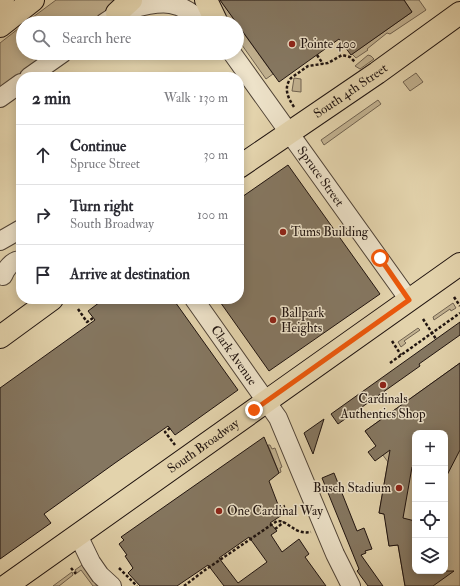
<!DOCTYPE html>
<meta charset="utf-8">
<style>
:root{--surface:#fff;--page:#f7f7f7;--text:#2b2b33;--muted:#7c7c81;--line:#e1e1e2}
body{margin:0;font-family:"IM FELL Double Pica",serif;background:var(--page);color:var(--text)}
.controls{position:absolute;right:12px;bottom:12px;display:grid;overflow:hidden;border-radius:8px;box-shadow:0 2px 10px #0003}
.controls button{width:36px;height:36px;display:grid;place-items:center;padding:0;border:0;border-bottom:1px solid var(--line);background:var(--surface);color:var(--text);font:20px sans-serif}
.stop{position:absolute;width:12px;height:12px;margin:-9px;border:3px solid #ea580c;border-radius:50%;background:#fff}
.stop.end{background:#ea580c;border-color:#fff;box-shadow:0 1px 4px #0008}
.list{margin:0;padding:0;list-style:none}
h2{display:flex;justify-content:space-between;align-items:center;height:52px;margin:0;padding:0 16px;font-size:17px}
h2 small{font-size:13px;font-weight:400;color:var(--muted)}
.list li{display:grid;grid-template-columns:26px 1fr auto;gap:12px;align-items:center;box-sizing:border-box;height:60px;padding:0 16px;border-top:1px solid var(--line)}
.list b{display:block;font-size:15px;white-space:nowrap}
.list p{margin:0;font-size:13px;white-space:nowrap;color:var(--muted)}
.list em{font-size:13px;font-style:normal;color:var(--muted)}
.icon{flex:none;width:22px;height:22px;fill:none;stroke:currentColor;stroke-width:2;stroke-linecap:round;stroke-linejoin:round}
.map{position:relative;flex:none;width:460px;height:586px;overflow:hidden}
.search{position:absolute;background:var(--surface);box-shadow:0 2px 10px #0003;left:16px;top:16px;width:228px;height:44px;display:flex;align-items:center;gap:10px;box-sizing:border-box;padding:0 14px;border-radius:22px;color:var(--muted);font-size:15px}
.panel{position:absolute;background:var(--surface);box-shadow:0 2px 10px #0003;left:16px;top:72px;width:228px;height:232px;border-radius:16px}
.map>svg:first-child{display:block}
.green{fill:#c2b291;stroke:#706250;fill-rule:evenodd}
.building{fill:#857761;stroke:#1f130f;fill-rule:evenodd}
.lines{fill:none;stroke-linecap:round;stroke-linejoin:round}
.minor-casing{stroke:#504336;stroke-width:20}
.major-casing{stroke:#1f130f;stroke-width:24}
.highway-casing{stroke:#1f130f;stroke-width:24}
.path{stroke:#1f130f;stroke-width:2.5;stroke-dasharray:3 2;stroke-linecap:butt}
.minor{stroke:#ede2c9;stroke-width:18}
.major{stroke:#e3d3ac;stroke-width:22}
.highway{stroke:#e3d3ac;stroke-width:22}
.route{stroke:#ea580c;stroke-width:5}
.poi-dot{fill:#8f2418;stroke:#ede2c9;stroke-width:1.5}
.labels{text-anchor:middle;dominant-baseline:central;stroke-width:3;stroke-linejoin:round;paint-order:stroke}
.poi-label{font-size:13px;fill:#1f130f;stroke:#ede2c9;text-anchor:start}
.street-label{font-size:13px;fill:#1f130f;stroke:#ede2c9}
</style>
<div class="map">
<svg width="460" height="586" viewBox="0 0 460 586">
<rect width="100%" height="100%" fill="#e3d3ac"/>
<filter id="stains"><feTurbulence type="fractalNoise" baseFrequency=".005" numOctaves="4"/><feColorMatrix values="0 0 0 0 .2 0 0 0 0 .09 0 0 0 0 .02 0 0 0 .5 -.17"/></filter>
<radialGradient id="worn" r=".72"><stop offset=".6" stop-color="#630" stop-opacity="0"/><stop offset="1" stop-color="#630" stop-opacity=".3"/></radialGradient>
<g class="green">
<polygon points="56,0 121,0 90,23 25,23"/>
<polygon points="212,0 220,0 237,23 226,23"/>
<polygon points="404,0 419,0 426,10 390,34 387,33 367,49 368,50 356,58 352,54 412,12"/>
<polygon points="237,24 273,74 266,79 237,38"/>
<polygon points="23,25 23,53 49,53 0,89 0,43"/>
<polygon points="368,55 371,56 374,59 360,69 355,66"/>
<polygon points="416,73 423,82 410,91 403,82"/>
<polygon points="294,78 301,79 301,92 292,91"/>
<polygon points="378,100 381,104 324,145 321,140"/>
<polygon points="453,303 456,308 451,311 450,309 434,320 433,317"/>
<polygon points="418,328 420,330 404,341 406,343 401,347 398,342"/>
<path d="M460,363v223h-55l-7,-41 -9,1 -3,-22 10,-7 -17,-4 9,-51 -23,-31zM415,433h30v138h-30z"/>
<polygon points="268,445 270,445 272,449 275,448 282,467 280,468 281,472 279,473"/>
<polygon points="82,565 97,586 93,586 81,570 77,573 75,570"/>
<polygon points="72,572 73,575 59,586 53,586"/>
</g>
<g class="building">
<polygon points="220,0 404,0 412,12 351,55 339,39 279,82"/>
<polygon points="288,165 380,294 269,371 218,299 239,299 239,199"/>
<polygon points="104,299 173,299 238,390 175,435 168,426 115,463 44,514 51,523 0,559 0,388 95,320 88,311"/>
<polygon points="460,322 460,335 419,364 420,366 338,424 331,414"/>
<polygon points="460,363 460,450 445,479 445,433 415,433 415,469 412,467 403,518 415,521 415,571 454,571 433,586 405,586 398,545 389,546 384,514 379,513 390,450 375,461 368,452 376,446 365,431"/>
<polygon points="324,419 313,454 304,433"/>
<path d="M264,437l15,36 -10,8 13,34 -12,8 7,8 -6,4 11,17 17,-13 10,15 -4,3 21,29h-102l-16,-21 -31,21h-37l-12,-13 5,-5 -8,-12 2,-1 -8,-11 5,-4 -3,-3zM249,537l18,25 -29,21 -19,-25z"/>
<polygon points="334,473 357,531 364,528 372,549 365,551 366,553 361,555 383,586 368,586 357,571 359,569 322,478"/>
</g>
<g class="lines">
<g class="minor-casing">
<g id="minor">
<path d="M104,23c10,-7 16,-10 27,-14 33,-9 48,-9 73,14"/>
<path id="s1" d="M232,53l177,247"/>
<polyline points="29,77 63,53"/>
<polyline points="0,98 21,83"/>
<polyline points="0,241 21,229"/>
<path d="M3,276c3,-7 9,-16 18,-16"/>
<path id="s2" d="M194,299l84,119 57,136 16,32"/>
<polyline points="78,535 91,562 100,575 112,586"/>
</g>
</g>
<g class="major-casing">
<g id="major">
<path id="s3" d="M239,167l138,-94 83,-60"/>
<polyline points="0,337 52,299"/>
<path id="s4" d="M6,586l454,-322"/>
</g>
</g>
<g class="highway-casing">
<g id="highway">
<polyline points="206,0 217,23"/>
<polyline points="0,3 3,0"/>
<polyline points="117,13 131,0"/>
<polyline points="0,26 33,0"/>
</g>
</g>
<g class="path">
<polyline points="317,55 323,64"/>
<path d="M294,107c-6,-9 -11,-19 -3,-29l17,-12 20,-3 14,-8 8,2 5,5"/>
<polyline points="454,297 460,306"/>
<polyline points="78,309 87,322 93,318"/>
<polyline points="423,319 436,339"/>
<polyline points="392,341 401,355"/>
<polyline points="390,363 460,313"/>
<polyline points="170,428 165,432 175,445"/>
<polyline points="279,508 285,506"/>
<polyline points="275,529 284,522"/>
<polyline points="71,568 76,574"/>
<polyline points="119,568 137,586"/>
<path d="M184,586l21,-16 72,-49c12,-1 16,14 34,11"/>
</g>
<use href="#minor" class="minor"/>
<use href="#major" class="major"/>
<use href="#highway" class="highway"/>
</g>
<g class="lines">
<polyline class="route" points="254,410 409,300 380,258"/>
</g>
<g class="poi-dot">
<circle cx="292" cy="44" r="4"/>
<circle cx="283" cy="232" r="4"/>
<circle cx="273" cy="320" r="4"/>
<circle cx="383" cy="385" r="4"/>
<circle cx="399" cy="488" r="4"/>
<circle cx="219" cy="511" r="4"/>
</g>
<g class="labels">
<g class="poi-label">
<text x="300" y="44">Pointe 400</text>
<text x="291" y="232">Tums Building</text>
<text x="281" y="313">Ballpark<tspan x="281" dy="15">Heights</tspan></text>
<text x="383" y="399" text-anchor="middle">Cardinals<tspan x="383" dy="15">Authentics Shop</tspan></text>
<text x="391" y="488" text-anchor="end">Busch Stadium</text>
<text x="227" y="511">One Cardinal Way</text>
</g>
<g class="street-label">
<text stroke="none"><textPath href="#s3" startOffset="135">South 4th Street</textPath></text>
<text stroke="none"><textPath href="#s1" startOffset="152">Spruce Street</textPath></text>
<text stroke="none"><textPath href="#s2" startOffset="69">Clark Avenue</textPath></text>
<text stroke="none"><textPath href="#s4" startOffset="242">South Broadway</textPath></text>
</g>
</g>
<rect width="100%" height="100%" filter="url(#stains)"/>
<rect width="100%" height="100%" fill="url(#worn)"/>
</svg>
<div class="controls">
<button>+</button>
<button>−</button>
<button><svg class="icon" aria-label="locate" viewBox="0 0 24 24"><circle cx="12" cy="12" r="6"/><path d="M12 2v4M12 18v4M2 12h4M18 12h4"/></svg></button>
<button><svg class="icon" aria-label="layers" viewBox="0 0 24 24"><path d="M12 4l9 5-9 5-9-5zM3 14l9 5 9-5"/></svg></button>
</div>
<div class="stop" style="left:380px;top:258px"></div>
<div class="stop end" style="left:254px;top:410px"></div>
<div class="search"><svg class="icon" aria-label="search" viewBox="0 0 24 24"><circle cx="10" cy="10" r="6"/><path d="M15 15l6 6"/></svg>Search here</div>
<section class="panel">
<h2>2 min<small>Walk · 130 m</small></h2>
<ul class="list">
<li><svg class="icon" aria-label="ahead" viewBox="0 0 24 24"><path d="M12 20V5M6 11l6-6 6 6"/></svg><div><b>Continue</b><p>Spruce Street</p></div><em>30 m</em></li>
<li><svg class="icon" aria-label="right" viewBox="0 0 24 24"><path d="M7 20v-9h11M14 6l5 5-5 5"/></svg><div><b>Turn right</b><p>South Broadway</p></div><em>100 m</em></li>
<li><svg class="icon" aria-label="arrive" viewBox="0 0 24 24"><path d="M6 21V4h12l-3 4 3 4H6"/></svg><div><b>Arrive at destination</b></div></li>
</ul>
</section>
</div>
